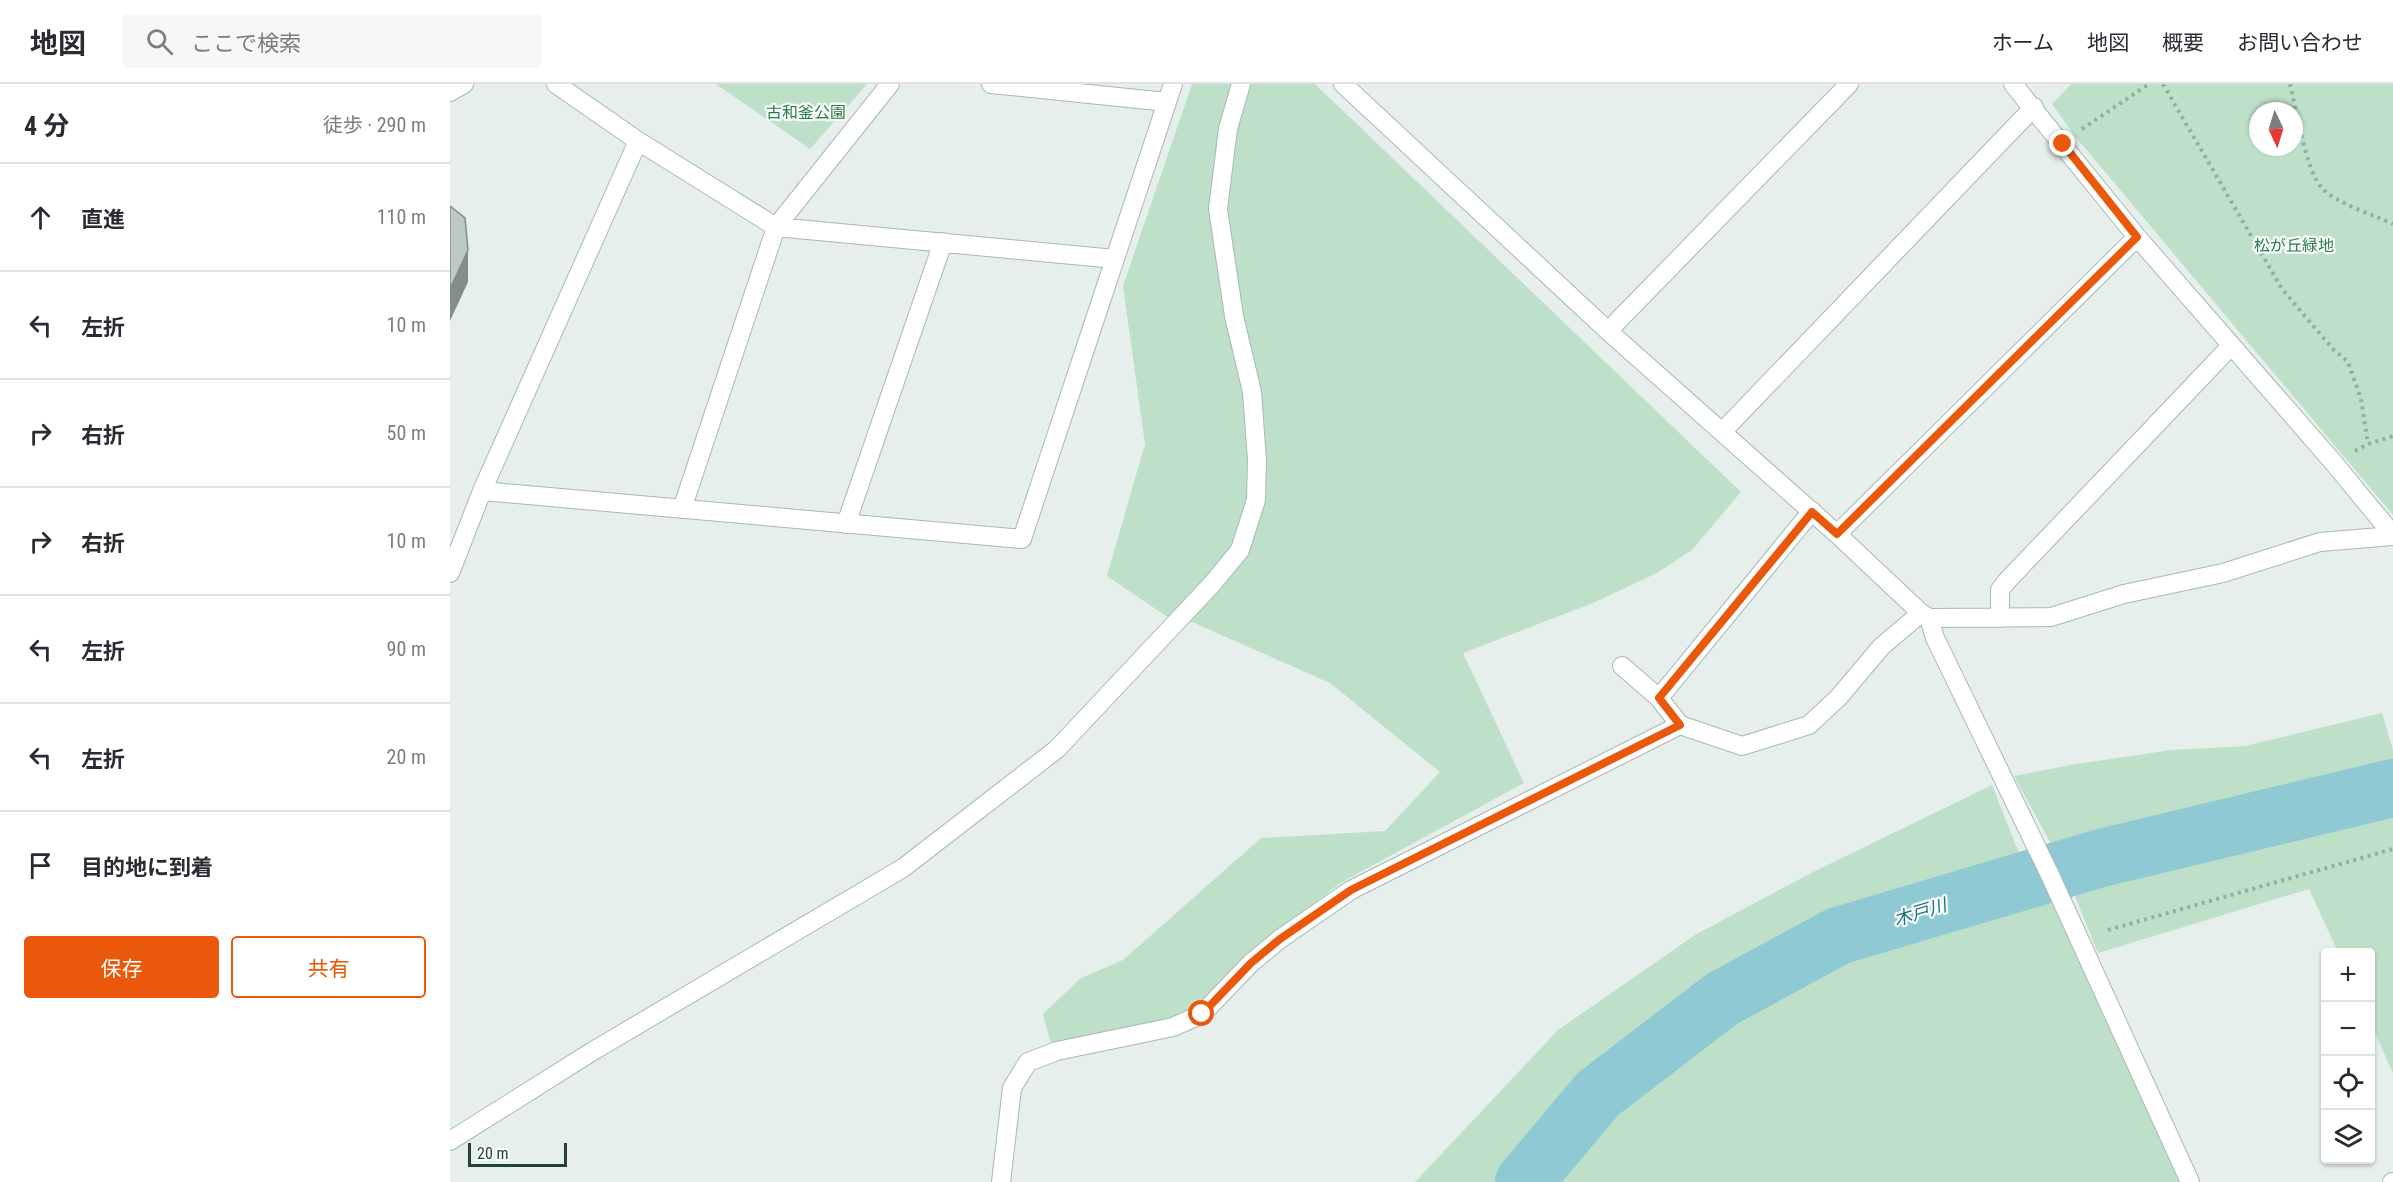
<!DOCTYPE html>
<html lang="ja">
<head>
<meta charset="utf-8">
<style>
  body { margin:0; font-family:"Roboto Condensed","Noto Sans JP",sans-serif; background:#f7f7f7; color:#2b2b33 }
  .controls { position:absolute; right:18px; bottom:18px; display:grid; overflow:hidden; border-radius:6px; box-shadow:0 2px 4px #0004 }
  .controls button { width:54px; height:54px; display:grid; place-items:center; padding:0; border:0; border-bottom:2px solid #e1e1e2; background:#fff; color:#2b2b33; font:30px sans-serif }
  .compass { position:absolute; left:1799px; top:18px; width:54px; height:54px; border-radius:50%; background:#fff; box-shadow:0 2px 4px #0004; rotate:176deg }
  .scale { position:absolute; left:18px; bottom:15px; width:99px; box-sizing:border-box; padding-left:6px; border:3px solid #24423a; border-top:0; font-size:16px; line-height:21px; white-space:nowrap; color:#24423a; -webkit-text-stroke:4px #f7fbf9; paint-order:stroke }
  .stop { position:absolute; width:18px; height:18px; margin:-14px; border:4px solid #ea580c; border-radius:50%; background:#fff }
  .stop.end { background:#ea580c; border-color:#fff; box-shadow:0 2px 6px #0008 }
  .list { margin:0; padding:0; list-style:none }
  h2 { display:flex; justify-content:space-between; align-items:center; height:78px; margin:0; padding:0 24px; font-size:26px }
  h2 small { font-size:20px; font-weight:400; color:#7c7c81 }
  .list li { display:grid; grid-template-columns:39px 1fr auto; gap:18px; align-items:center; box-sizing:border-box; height:108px; padding:0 24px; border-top:2px solid #e1e1e2 }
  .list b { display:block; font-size:22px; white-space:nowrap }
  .list em { font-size:20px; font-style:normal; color:#7c7c81 }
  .actions { display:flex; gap:12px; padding:18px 24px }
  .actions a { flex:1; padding:14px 0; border:2px solid #ea580c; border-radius:6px; text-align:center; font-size:21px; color:#ea580c }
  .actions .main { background:#ea580c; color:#fff }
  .icon { flex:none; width:33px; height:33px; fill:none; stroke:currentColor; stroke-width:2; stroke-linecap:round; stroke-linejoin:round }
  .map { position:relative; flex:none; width:1943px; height:1098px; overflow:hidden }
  header { display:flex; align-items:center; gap:36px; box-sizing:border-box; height:84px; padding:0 30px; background:#fff; border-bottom:2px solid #e1e1e2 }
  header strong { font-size:28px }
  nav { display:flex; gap:33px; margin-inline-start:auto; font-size:21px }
  .search { width:420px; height:54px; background:#f7f7f7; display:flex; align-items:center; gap:15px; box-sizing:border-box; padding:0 21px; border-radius:6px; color:#7c7c81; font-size:22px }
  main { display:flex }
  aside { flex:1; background:#fff }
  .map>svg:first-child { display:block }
  .green { fill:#bfe0c8; fill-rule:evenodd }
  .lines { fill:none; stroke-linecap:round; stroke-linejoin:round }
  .river { stroke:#8ec9d4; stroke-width:58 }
  .street-casing { stroke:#a8b8b2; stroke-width:20 }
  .secondary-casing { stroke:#a4bbb3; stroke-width:20 }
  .path { stroke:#86b3a5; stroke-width:4; stroke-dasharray:3 4.5; stroke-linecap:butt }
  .street { stroke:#fff; stroke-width:18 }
  .secondary { stroke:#fff; stroke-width:18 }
  .shaded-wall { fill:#838d89 }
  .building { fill:#bbcac4; stroke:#838d89; stroke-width:1.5 }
  .route { stroke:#ea580c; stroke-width:8 }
  .labels { text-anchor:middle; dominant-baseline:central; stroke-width:4.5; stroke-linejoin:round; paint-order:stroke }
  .park-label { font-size:16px; fill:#2d7a4b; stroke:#f7fbf9 }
  .water-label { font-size:18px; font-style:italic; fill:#1c6f80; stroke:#f7fbf9 }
</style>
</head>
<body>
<header>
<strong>地図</strong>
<div class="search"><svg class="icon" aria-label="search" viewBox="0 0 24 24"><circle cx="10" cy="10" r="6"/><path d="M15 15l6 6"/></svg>ここで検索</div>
<nav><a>ホーム</a><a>地図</a><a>概要</a><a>お問い合わせ</a></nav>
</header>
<main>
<aside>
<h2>4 分<small>徒歩 · 290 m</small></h2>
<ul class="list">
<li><svg class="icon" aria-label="ahead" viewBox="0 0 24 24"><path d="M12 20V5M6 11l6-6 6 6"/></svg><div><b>直進</b></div><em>110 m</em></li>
<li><svg class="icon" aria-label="left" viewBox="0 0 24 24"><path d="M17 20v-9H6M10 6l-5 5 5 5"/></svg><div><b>左折</b></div><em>10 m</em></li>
<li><svg class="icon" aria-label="right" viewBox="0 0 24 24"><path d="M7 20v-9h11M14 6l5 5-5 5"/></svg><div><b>右折</b></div><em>50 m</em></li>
<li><svg class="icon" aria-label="right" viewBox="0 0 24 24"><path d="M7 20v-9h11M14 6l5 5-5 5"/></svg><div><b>右折</b></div><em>10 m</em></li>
<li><svg class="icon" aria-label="left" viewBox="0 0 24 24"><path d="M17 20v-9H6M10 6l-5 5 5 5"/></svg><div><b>左折</b></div><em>90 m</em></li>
<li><svg class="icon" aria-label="left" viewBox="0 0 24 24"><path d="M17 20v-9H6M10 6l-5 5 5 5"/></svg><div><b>左折</b></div><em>20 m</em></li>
<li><svg class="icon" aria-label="arrive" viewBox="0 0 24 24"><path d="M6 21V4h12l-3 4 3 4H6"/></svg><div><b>目的地に到着</b></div></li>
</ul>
<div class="actions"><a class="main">保存</a><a>共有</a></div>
</aside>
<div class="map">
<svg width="1943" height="1098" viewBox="0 0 1943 1098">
  <rect width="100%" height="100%" fill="#e6efeb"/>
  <path class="green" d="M266,0H417L360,65Z
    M742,0H865L1291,408L1242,466L1207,489L1143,519L1013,569L1074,699L892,798L825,849L747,926L718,938L601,960L593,930L631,894L673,876L811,754L935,747L990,688L880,599L742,538L716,532L657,492L695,360L673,202Z
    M1621,0H1943V431L1624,51L1602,20ZM1808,27H1844V63H1808Z
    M1932,629L1943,666V687L1698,742L1606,769L1564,692L1626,680L1722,666L1795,662Z
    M1542,701L1571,774L1411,823L1278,887L1181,963L1091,1038L1050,1098H965L1108,946L1245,851L1361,789Z
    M1943,721V989L1921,940L1920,868H1888L1859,805L1648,869L1624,810Z
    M1593,803L1633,871L1732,1098H1090L1147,1033L1256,942L1380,873Z"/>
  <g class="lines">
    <path class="river" d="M1074,1098L1148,1010L1272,915L1388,852L1651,774L1943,704"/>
    <g class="street-casing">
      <path id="street" d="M106,0L188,57L326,143L665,175
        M541,0L717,18
        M1399,0L1158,247L1387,450L1471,529L1479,534L1601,533L1674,510L1773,489L1870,458L1943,452
        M1563,0L1687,153L1883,378L1943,451
        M0,8L14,0
        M1272,348L1584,23
        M32,407L572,455L723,0
        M232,425L326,143L440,0
        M396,440L493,158
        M1387,450L1687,153
        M0,489L32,407L188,57
        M1479,534L1485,554L1600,791L1740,1098
        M1550,534V506L1556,498L1781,262
        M1172,582L1209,614L1230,641
        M1209,614L1362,427
        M0,1057L143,967L453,784L607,665L763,499L790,466L806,416L807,376L802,308L784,232L768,125L778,45L791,0
        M551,1098L562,1004L578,978L607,967L723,943L752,930L801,879L830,855L901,806L1230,641L1292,662L1359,641L1389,613L1431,563L1471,529
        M1942,1098H1943"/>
    </g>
    <g class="secondary-casing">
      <path id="secondary" d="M893,0L1158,247"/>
    </g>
    <path class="path" d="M1713,0L1832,205L1883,265L1898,278L1911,315L1918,360
      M1840,0C1846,25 1856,88 1873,105C1884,118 1926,132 1943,140
      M1632,45L1699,0
      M1905,367L1918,360L1943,352
      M1658,846L1943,765"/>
    <use href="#street" class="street"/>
    <use href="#secondary" class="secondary"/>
  </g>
  <path class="shaded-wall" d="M18,166V198L0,237V205Z"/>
  <path class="building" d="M0,122L15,134L18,166L0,205Z"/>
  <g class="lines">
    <path class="route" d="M752,930L801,879L830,855L901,806L1230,641L1209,614L1362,428L1387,450L1687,153L1613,60"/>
  </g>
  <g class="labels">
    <g class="park-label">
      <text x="356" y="28">古和釜公園</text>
      <text x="1844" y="161">松が丘緑地</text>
    </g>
    <g class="water-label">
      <text transform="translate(1470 828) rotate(-17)">木戸川</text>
    </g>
  </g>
</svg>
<div class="controls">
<button>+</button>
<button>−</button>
<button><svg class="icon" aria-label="locate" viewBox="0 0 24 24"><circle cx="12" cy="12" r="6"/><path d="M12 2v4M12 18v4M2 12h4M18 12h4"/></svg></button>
<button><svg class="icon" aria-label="layers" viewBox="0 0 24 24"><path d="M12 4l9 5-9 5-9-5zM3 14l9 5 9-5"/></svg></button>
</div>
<svg class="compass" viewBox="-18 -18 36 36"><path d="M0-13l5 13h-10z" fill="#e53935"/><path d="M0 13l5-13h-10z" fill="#7c7c81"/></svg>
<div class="scale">20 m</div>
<div class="stop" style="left:752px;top:930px"></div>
<div class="stop end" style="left:1613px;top:60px"></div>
</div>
</main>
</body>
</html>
